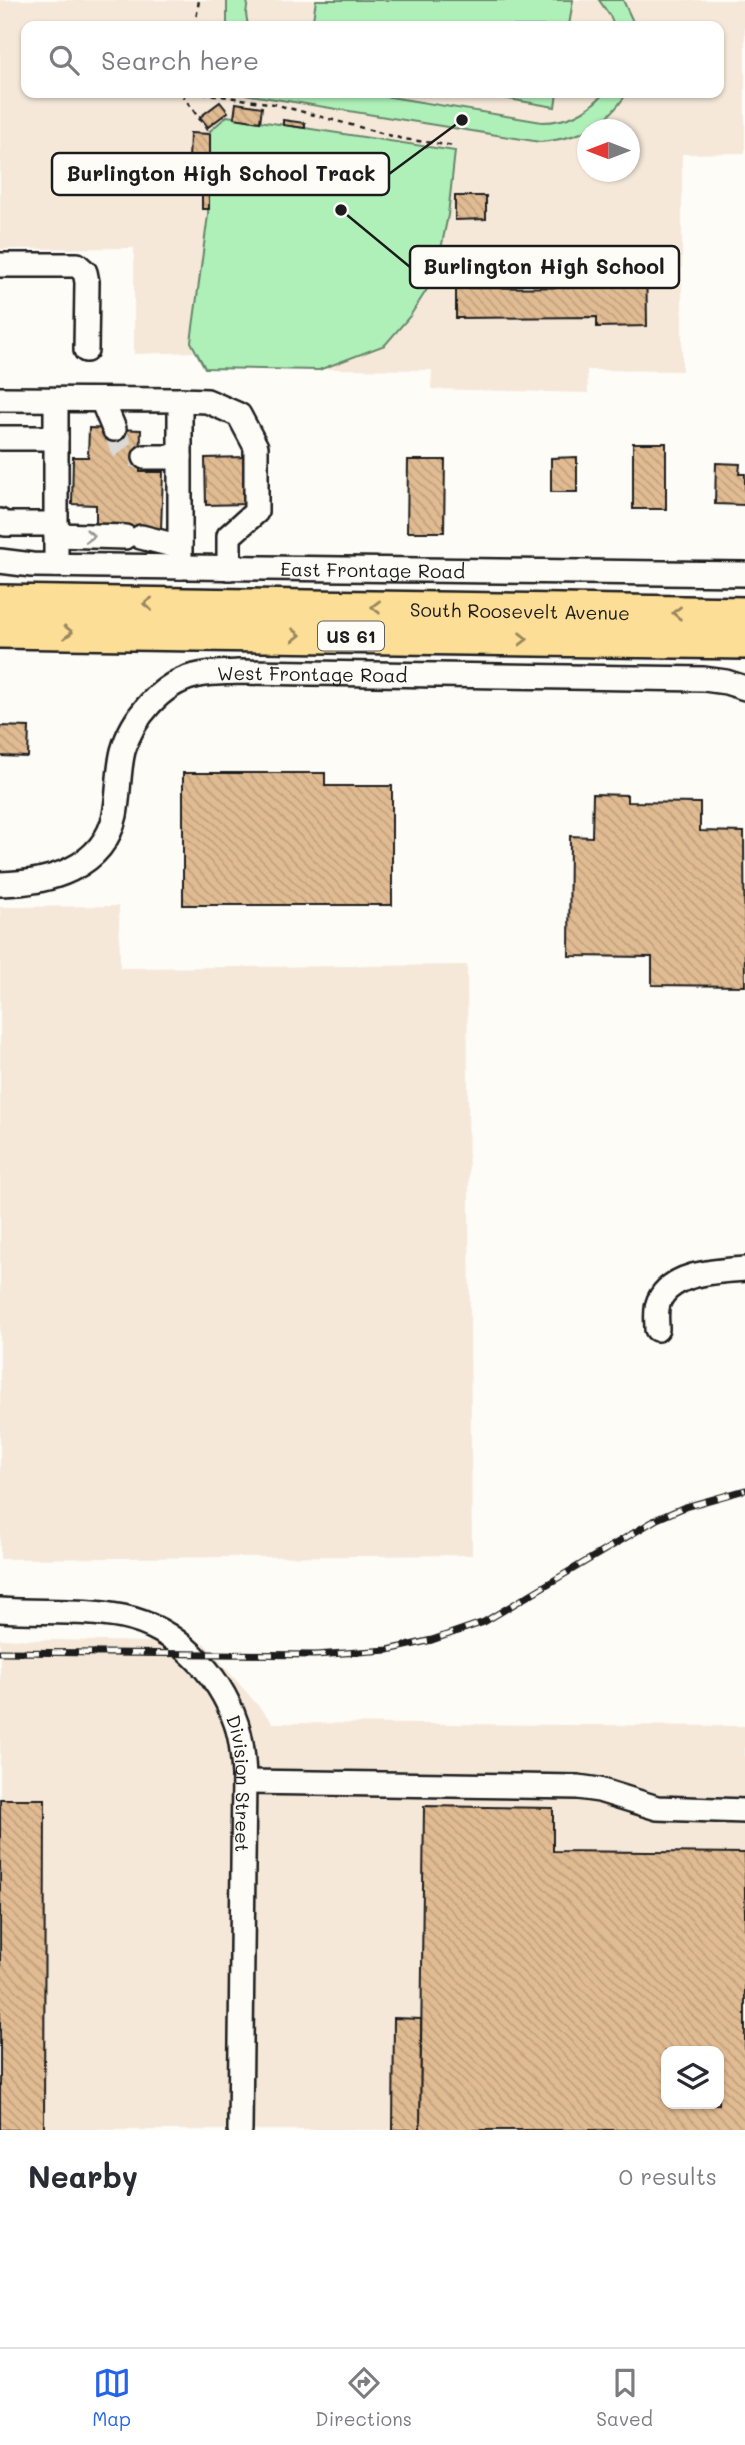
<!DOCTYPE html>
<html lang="en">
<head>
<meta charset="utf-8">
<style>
  body { margin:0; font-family:Mali,sans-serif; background:#f2f2f3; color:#2b2b33 }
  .controls { position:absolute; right:21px; bottom:21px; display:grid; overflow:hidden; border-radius:14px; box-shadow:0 2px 5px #0004 }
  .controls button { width:63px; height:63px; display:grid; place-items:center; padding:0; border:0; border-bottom:2px solid #e1e1e2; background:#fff; color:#2b2b33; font:35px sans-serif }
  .compass { position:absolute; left:577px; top:119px; width:63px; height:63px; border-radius:50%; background:#fff; box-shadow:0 2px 5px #0004; rotate:270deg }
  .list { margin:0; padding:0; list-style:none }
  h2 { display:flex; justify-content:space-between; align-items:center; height:91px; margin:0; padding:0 28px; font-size:30px }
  h2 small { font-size:23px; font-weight:400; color:#7c7c81 }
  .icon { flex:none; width:38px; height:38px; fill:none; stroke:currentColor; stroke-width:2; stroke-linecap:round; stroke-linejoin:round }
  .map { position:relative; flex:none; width:745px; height:2130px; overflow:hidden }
  .search { position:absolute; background:#fff; box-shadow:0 2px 5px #0004; left:21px; right:21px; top:21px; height:77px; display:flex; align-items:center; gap:18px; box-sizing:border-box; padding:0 24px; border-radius:14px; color:#7c7c81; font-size:26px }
  .sheet { height:217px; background:#fff }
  nav { display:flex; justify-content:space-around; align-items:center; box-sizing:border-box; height:98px; border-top:2px solid #e1e1e2; background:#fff; font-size:19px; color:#7c7c81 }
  nav a { display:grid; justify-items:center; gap:4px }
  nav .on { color:#2563eb }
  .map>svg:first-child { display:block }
  .built { fill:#f5e8d9; fill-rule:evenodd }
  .pitch { fill:#aff0b9; stroke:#66866a; stroke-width:2 }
  .building { fill:url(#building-back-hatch); stroke:#1c1c1c; stroke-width:2; fill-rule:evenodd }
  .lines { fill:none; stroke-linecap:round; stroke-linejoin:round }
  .minor-tunnel { stroke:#dbdad6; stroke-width:23; stroke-dasharray:23 11; stroke-linecap:butt }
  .minor-casing { stroke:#1c1c1c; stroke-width:28 }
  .highway-casing { stroke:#1c1c1c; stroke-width:38 }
  .path { stroke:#1c1c1c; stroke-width:2.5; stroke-dasharray:5 5; stroke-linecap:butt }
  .minor { stroke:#fdfcf7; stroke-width:23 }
  .highway { stroke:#fdde96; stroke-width:33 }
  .rail-casing { stroke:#1c1c1c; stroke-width:7 }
  .rail { stroke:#fdfcf7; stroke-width:4.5; stroke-dasharray:13; stroke-linecap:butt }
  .oneway { stroke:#989794 }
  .oneway2 { stroke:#98875f }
  .labels { text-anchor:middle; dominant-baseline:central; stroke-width:5; stroke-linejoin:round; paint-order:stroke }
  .shield { fill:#fdfcf7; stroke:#605f5e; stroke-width:2 }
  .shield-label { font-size:18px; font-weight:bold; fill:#1c1c1c }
  .street-label { font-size:19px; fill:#1c1c1c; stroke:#fdfcf7 }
  .leader { fill:none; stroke:#1c1c1c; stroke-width:2.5 }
  .callout-dot { fill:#1c1c1c; stroke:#fdfcf7; stroke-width:2.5 }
  .callout { fill:#fdfcf7; stroke:#1c1c1c; stroke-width:2.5 }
  .callout-label { font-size:21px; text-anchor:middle; font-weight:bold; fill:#1c1c1c }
</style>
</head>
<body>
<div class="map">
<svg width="745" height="2130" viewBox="0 0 745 2130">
  <defs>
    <pattern id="building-back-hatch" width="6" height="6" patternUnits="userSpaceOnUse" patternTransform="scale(1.75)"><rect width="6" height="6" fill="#e1bb92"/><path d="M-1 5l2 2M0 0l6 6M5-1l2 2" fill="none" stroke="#c0a07d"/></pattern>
  </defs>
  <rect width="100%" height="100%" fill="#fdfcf7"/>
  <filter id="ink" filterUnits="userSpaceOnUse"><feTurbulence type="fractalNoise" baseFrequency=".0143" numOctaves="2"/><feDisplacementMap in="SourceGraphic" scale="14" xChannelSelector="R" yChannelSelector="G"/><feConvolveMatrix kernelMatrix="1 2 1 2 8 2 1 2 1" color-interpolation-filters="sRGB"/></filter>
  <g filter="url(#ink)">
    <path class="built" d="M0,0H745V153L682,154V371L587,370L588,393L431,389L432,370L205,368L197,352L134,354V248L0,249ZM26,26H719V93H26ZM588,130H630V172H588Z
      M119,906L120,968L467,965L472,1555L0,1559V907Z
      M0,1639L204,1643L273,1723L745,1726V2130H0ZM666,2051H719V2104H666Z"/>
    <path class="pitch" d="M227,0H248L246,14L248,26H227Z
      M316,0H573L569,26H312Z
      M599,0H623L635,26H614L610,16Z
      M238,93H366L542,122C567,122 588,112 604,93H627C605,127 580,138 540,142Z
      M474,93H557L555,107Z
      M227,116L455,151L448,215L440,254L431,283L410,316L385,345L319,370L205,368L191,342L208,215L210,131Z"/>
    <path class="building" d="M220,102L228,112L208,127L200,117Z
      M236,103L262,107L260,122L234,118Z
      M283,120L305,123V128L283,125Z
      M190,133L210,134V163L189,162Z
      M202,186H209V209H202Z
      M455,196H486V219L455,220Z
      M646,250L647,326L597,327V317L456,318V288L598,287V251Z
      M89,428L141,430L140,472H163L161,530L96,529V505L72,504L73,457H88Z
      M633,443H666V509H633Z
      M245,457L246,504L206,505L205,458Z
      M577,457V492H551V458Z
      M408,460H445L444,532H407Z
      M716,463L740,464L739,474H745V505L715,504Z
      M0,726L29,727L28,757L0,756Z
      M183,773H325V786H392V905H183Z
      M593,794L627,795V802L700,803V831L744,832L745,986L652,985V957L569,956L570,836L592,837Z
      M0,1799H45L44,2130H0Z
      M424,1806L553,1808V1851L745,1853V2130H420ZM666,2051H719V2104H666Z
      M394,2018L421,2019L420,2130H393Z"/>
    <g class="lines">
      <path class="minor-tunnel" d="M114,429C122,450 121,456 145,457"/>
      <g class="minor-casing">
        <g id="minor">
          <path d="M0,265H77L85,272L87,282L86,350"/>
          <path d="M0,399L180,400V567"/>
          <path d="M56,400V565"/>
          <path d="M102,400L114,429"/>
          <path d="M180,400L207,401L239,415L256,447V512L229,536V568"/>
          <path d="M0,438H56"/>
          <path d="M145,457H180"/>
          <path d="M0,521L5,524H56"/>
          <path d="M56,535L125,537"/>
          <path d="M141,537L169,544H180"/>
          <path id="s1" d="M0,561L32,565L745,574"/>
          <path id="s2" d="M0,884C48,883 103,869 115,815C119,794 118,771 123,751C132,718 162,683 195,676C209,672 224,673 238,672L704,679L726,682L745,688"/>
          <path d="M657,1329C657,1320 655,1310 659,1301C672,1272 718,1271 745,1269"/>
          <path id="s3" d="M0,1610C41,1613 84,1609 123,1617C176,1628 219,1673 236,1723C242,1740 243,1758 244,1776L240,2130"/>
          <path d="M244,1782L578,1787L599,1790L657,1808L745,1811"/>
        </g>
      </g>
      <g class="highway-casing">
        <g id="highway">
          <path id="s4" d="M0,602L745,614"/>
          <path d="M0,631L745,642"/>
        </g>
      </g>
      <path class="path" d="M195,26L199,0
        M184,93V97L210,134
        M202,93L274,104L403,139L455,146"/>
      <use href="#minor" class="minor"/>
      <use href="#highway" class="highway"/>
      <g class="rail-casing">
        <path id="rail" d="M0,1652L315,1655L388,1650L432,1640L484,1622L657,1519L685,1507L745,1490"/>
      </g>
      <use href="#rail" class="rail"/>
    </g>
    <defs><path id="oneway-chevron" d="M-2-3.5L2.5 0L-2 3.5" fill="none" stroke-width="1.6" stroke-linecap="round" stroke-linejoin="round" transform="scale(1.75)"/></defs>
    <use class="oneway" href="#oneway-chevron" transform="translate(90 536) rotate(2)"/>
    <g class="oneway2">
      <use href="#oneway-chevron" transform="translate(148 604) rotate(-179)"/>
      <use href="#oneway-chevron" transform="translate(376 607) rotate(-179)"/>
      <use href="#oneway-chevron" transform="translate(677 613) rotate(-179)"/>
      <use href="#oneway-chevron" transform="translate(68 632) rotate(1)"/>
      <use href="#oneway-chevron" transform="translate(296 635) rotate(1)"/>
      <use href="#oneway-chevron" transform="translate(523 639) rotate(1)"/>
    </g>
  </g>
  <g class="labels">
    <rect class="shield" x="318" y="621.5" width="66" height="29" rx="5"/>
    <g class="shield-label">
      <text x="351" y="636">US 61</text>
    </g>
    <g class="street-label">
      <text stroke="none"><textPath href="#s1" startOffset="373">East Frontage Road</textPath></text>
      <text stroke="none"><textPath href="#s4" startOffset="520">South Roosevelt Avenue</textPath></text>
      <text stroke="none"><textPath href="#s2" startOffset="436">West Frontage Road</textPath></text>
      <text stroke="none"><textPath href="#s3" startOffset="346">Division Street</textPath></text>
    </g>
  </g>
  <path class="leader" d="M462 120L389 174M341 210L410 267"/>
  <g class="callout-dot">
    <circle cx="462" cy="120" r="7"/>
    <circle cx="341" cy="210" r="7"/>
  </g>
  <g class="callout">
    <rect x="52" y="153" width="337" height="42" rx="7"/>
    <rect x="410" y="246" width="269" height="42" rx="7"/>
  </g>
  <g class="callout-label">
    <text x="221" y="181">Burlington High School Track</text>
    <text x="544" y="274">Burlington High School</text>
  </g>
</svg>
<div class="controls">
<button><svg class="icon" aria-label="layers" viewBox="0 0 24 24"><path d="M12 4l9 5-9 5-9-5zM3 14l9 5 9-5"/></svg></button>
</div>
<svg class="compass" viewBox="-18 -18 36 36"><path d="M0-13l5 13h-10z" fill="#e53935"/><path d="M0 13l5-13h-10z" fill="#7c7c81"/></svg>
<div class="search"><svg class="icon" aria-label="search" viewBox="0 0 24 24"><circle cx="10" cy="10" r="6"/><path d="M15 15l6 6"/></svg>Search here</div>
</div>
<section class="sheet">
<h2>Nearby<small>0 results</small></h2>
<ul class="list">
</ul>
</section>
<nav>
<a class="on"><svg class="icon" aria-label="map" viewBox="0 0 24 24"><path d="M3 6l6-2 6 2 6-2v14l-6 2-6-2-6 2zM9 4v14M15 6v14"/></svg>Map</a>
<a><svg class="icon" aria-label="directions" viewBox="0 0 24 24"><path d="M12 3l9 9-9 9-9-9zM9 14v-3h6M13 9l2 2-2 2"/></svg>Directions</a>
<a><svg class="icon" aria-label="saved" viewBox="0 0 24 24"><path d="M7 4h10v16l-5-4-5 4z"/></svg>Saved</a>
</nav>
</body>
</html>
